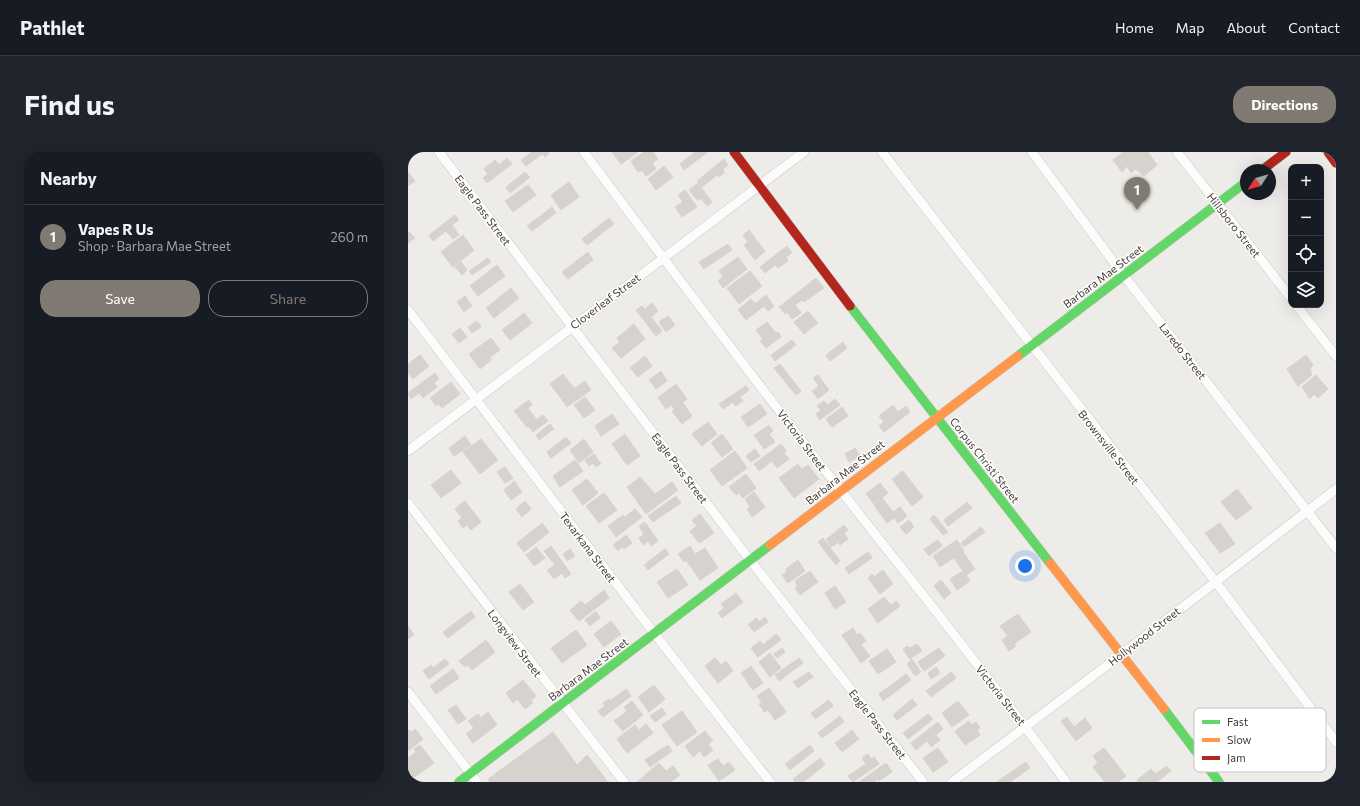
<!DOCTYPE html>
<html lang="en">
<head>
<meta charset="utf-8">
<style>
  body { margin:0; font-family:Commissioner,sans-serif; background:#20242c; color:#f1f3f6 }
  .controls { position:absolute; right:12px; top:12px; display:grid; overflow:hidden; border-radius:8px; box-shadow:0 4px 16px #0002 }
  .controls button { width:36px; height:36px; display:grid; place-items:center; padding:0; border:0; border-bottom:1px solid #363941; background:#171b24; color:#f1f3f6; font:20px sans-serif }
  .compass { position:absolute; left:832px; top:12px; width:36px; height:36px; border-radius:50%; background:#171b24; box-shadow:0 4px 16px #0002; rotate:234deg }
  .you { position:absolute; left:617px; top:414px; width:14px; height:14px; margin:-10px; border:3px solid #fff; border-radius:50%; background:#1a73e8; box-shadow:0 0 0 6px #1a73e833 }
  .badge { display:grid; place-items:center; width:26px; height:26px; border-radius:50%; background:#807a73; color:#fff; font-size:13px; font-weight:700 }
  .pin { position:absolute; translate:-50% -33px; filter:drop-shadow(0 1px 2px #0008) }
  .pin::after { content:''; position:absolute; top:21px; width:14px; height:12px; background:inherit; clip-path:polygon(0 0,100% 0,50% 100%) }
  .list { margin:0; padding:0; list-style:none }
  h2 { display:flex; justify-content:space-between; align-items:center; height:52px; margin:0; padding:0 16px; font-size:17px }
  h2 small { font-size:13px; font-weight:400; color:#9ea1a6 }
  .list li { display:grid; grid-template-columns:26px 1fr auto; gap:12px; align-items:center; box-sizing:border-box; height:64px; padding:0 16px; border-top:1px solid #363941 }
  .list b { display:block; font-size:15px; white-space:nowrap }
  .list p { margin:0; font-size:13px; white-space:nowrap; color:#9ea1a6 }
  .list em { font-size:13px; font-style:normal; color:#9ea1a6 }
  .actions { display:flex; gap:8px; padding:12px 16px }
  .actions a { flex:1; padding:9px 0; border:1px solid #807a73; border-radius:16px; text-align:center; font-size:14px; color:#807a73 }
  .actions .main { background:#807a73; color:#fff }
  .icon { flex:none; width:22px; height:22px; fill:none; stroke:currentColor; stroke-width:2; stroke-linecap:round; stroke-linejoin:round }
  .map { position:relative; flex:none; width:928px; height:630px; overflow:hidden; border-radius:16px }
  header { display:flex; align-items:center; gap:24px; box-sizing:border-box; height:56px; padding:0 20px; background:#171b24; border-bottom:1px solid #363941 }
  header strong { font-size:19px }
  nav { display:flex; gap:22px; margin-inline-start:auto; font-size:14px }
  .intro { display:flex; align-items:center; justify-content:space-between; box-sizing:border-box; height:96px; padding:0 24px }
  h1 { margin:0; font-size:28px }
  .button { padding:10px 18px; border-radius:16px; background:#807a73; color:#fff; font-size:14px; font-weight:700 }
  main { display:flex; gap:24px; padding:0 24px }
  aside { flex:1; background:#171b24; border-radius:16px; box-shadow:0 4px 16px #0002 }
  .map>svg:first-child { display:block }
  .building { fill:#d6d3cf; stroke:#d7d3cd }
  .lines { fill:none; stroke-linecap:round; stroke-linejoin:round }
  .street-casing { stroke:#cbc8c4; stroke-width:10 }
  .fast-casing { stroke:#cec9bf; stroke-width:10 }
  .slow-casing { stroke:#cec9bf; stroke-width:10 }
  .jam-casing { stroke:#cec9bf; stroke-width:10 }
  .street { stroke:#fcfcfc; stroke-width:9 }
  .fast { stroke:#63d668; stroke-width:9 }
  .slow { stroke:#ff974d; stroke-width:9 }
  .jam { stroke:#b3261e; stroke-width:9 }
  .labels { text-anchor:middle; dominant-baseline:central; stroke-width:3; stroke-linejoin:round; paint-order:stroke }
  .street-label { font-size:11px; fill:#443d34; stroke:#fff }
  .key { fill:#fff; stroke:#c7c5c2; stroke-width:1 }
  .key-label { font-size:11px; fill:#443d34 }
</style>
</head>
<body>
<header>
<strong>Pathlet</strong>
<nav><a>Home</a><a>Map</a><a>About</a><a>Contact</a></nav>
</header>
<div class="intro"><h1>Find us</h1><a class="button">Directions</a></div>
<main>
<aside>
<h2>Nearby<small></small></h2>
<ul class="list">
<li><span class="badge">1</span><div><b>Vapes R Us</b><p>Shop · Barbara Mae Street</p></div><em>260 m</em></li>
</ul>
<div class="actions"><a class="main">Save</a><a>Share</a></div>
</aside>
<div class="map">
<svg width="928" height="630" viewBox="0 0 928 630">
  <rect width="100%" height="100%" fill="#eeece8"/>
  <path class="building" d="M124,0H140L141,2L137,5L134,2L118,14L113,8Z
    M204,0H228L229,1L213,12Z
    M236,0H245L250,7L244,11L248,17L238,24L234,18L230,20L223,9Z
    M287,0H300L276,18L272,12Z
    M715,0H740L749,13L736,24L728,17L723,21L719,14L714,20L705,8Z
    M99,6L104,12L79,31L75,26L80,22L76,17L87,8L91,13Z
    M316,7L320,13L314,18L317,20L311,25L309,23L294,35L289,29Z
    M256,14L265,25L248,38L240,27Z
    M0,20L7,29L0,34Z
    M117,20L122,25L102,41L98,35Z
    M161,30L171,45L153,58L143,43Z
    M290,31L304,50L299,54L293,46L290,49L281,38Z
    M120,33L128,43L105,60L97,49Z
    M277,38L289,55L274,65L267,55L275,50L270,43Z
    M144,55L148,61L124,79L119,74Z
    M47,63L51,68L44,73L51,83L45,87L38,79L25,89L21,83Z
    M201,66L206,72L179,93L174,87Z
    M341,78L357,99L347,108L336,93L340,90L335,83Z
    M1,80L7,86L0,91V81Z
    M55,83L66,98L45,115L33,100Z
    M320,92L324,98L296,117L291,110Z
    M379,94L384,101L378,105L380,109L370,116L367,113L357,121L352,115Z
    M180,100L185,108L160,127L154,120Z
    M330,105L339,117L315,136L310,129L315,124L311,119Z
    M80,106L83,110L64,123L61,119Z
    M53,110L59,118L54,123L47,115Z
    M89,113L97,124L70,144L62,134Z
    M342,119L354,134L331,152L319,136Z
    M408,126L416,136L396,150L394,148L387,153L393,161L384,167L379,160L377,162L371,155Z
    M103,136L111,146L86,166L78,156Z
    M358,143L366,154L360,159L356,154L338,168L330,158L343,147L347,152Z
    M57,144L64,154L56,160L49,150Z
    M244,151L250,159L243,165L254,179L248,184L228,158L234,154L237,157Z
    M400,159L410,171L396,182L386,170Z
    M116,161L124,171L102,188L94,178Z
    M260,164L267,173L258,180L251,170Z
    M69,169L73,175L64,181L60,175Z
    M359,170L368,181L370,180L373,185L358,196L352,189L355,187L348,178Z
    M226,172L237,187L213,206L204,196L212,190L209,186Z
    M52,176L59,185L51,191L44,182Z
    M83,186L92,198L82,205L83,208L72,217L61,202Z
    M384,188L388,193L367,209L363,203Z
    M435,190L439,196L422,209L418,203Z
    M12,203L21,214L5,227L0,221V212Z
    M898,203L905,213L902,218L904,223L890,234L879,217Z
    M237,204L244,214L230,225L222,216Z
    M372,212L393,239L388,243L366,216Z
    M253,219L259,229L248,237L241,228Z
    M27,221L31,227L26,231L29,235L15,246L11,241L3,247L0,241Z
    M155,222L166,236L153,246L142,232Z
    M410,223L421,238L410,247L404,239L411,234L405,226Z
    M908,223L920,237L910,246L906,242L902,247L894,235Z
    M177,229L183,238L159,255L153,246Z
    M43,230L52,242L34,256L30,252L28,254L22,246Z
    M268,232L279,247L266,257L263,253L258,257L250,246Z
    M338,234L341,238L332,245L335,249L327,254L325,250L315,257L311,252Z
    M177,245L187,258L176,266L166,253Z
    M427,247L432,253L412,268L408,262L413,258L409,254L416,249L419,253Z
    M121,248L124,253L120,256L129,268L119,275L106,259Z
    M275,251L284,264L274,272L264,259Z
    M352,252L359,262L340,275L333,265Z
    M485,253L490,260L498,254L502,260L476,280L471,274L476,270L471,264Z
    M434,255L440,264L424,275L418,267Z
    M204,262L211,272L193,284L187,274Z
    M135,263L140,269L125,280L120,274Z
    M300,270L309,282L294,294L284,282Z
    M142,272L146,277L131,288L128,283Z
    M361,273L365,279L361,282L367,290L356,297L346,283Z
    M217,282L232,304L219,313L204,292Z
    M314,282L325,297L314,305L303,291Z
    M57,284L63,293L46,304L41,296Z
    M158,285L163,291L143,306L139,300Z
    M73,287L90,308L72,322L55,300Z
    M176,287L185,300L171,311L162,298Z
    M373,292L378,299L376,301L381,307L369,316L364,309L351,319L346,312Z
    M447,296L452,304L441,310L437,302Z
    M347,297L352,304L343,310L338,304Z
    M327,299L339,316L314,334L302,318Z
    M186,302L193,312L188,315L185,311L181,314L177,308Z
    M167,308L175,319L152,335L145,324Z
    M390,312L394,317L400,313L411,327L386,346L371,326Z
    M97,315L105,326L97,331L89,320Z
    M43,318L53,331L33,346L23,333Z
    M495,319L515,345L504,354L484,327Z
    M338,322L348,336L335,346L331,341L328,343L321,335Z
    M232,325L247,342L264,330L270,338L238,362L219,335Z
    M179,327L190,341L175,353L164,338Z
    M106,329L114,340L103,348L96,338Z
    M472,331L480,341L466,352L458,342Z
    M829,337L844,356L828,368L813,350Z
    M346,340L357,355L344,365L339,357L342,355L337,347Z
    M196,341L209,358L191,371L178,354Z
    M268,344L273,351L245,370L240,364Z
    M474,346L485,360L492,355L499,364L490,371L486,366L479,371L466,353Z
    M57,349L73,370L63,378L59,373L55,376L50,369L54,366L47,357Z
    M117,349L123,357L114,365L108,357Z
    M559,350L564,356L540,374L536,368Z
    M227,357L234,365L208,385L200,374L215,363L217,365Z
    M292,362L306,381L291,391L282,379L289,374L284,368Z
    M526,363L540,380L535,383L522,367Z
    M501,368L506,375L498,382L492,375Z
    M237,370L250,389L243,394L240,389L235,393L231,386L236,382L231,374Z
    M134,371L141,380L116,400L109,391Z
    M812,371L827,392L812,401L797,381Z
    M436,373L440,378L436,381L440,387L432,393L424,383Z
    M573,375L577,380L556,395L553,391Z
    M218,383L224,391L216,397L214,395L210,399L205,393Z
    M424,383L429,391L423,395L418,387Z
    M415,386L432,409L428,413L410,390Z
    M530,388L534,394L521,404L516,397Z
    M549,388L556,399L532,415L525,404Z
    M143,394L163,422L157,426L154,421L146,427L139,418L147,413L136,399Z
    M282,394L287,402L297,396L310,416L292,428L278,408L276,410L270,402Z
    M128,395L137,406L126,414L118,403Z
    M162,397L167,404L159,409L155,402Z
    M257,397L261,402L240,418L236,413Z
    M460,400L464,406L441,422L437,416Z
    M555,400L567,417L558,423L562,429L549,438L542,427L555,419L546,406Z
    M390,408L397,419L380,431L374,423L379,420L378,417Z
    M269,417L280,433L260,446L249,430Z
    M475,418L485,432L472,442L460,426L464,422L466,425Z
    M402,419L410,430L392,443L387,436L390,434L387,429Z
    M533,428L543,441L536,447L526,434Z
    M112,432L126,450L115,458L101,440Z
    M427,434L438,450L427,457L417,441Z
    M196,438L201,446L171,469L162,458L173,449L177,453Z
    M328,441L335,450L314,466L310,461L316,456L313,452Z
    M476,445L483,453L488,449L492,454L470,471L460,457Z
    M63,459L67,465L40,486L35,480Z
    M188,459L192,466L182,474L177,468Z
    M610,462L623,480L606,492L608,494L601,499L594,488L600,484L592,474Z
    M357,465L360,470L346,480L340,472L349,466L351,470Z
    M203,469L213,482L196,495L186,482Z
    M0,474L6,483L0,487Z
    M445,476L449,483L452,481L458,489L453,492L462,504L453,511L434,483Z
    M168,478L179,493L154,511L143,496Z
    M368,482L373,488L350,505L343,496L352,489L355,493Z
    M78,488L87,500L64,518L60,513L57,515L51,509Z
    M509,492L514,499L503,506L513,520L507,524L499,512L503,509L495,497L500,494L501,496Z
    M374,496L377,500L369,506L366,502Z
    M531,496L537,504L516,519L510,510Z
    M479,497L488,510L470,522L461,509Z
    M362,501L373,516L362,525L351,510Z
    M307,506L313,513L318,509L325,519L310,531L297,514Z
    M391,506L395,511L371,529L367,523Z
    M37,507L41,512L21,527L15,519L23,513L25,516Z
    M343,514L355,531L345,538L333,521Z
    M528,515L532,521L523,527L520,521Z
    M45,517L51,526L28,542L22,534Z
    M401,520L405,525L390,536L385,530Z
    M543,520L548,526L523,545L518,539Z
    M498,522L503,528L475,549L471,542Z
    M115,528L128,544L123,548L125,551L117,557L109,547L105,551L98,541Z
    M246,533L257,547L241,560L230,545Z
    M361,536L378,560L367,568L360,558L356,560L351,552L354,550L349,544Z
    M218,537L223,544L195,565L190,559L197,554L195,551L201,547L202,549Z
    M504,547L509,553L489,568L485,563Z
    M421,548L425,554L407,567L403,561Z
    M224,549L235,563L215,579L206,569L219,559L216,555Z
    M550,549L561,563L544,575L534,561Z
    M48,553L58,567L50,572L40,558Z
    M254,556L258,562L247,570L242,564Z
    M274,559L289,580L269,594L254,573Z
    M80,560L89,573L65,591L58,582L66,576L60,569L70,562L73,566Z
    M520,562L525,567L500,587L495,581Z
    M432,564L436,570L414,586L410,581Z
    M659,565L666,575L677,566L684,576L668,589L653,569Z
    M561,569L564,573L568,570L572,576L569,578L572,583L557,593L547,579Z
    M530,570L535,577L528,583L532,588L523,595L519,589L508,598L503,591Z
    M238,572L245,581L219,601L209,587L227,573L231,578Z
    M0,577L3,580L7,577L15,587L0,599Z
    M444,578L451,587L434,600L427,591Z
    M297,579L305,589L300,592L305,598L296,605L292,599L285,605L277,594Z
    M145,580L169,613L179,603L200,630H82L80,627Z
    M12,593L26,611L5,626L0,619V606L8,600L6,597Z
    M260,593L264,599L242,615L237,608Z
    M402,593L406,599L382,618L377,612Z
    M530,596L540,610L525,620L515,606Z
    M696,596L718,624L710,630H697L685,615L690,611L685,604Z
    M460,602L463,607L466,605L471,612L445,630L440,624L458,612L454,606Z
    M412,606L417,613L395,630H387L385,627Z
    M310,607L315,614L321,610L327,618L311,629L300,613Z
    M618,610L622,616L602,630H591L590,629Z
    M251,611L258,619L265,614L272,623L262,630H229Z
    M478,611L484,620L471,629L470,627L466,630H451Z
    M759,614L763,619L749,630H730L729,628L743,617L747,622Z"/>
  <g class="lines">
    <g class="street-casing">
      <path id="street" d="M31,0L342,408L515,630
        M176,0C261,114 346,228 434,340C509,436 586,531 658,630
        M474,0L807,429L928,590
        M624,0L716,124L928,396
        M769,0L883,146
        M888,153L928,204
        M0,158L246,481L362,630
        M0,299L396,0
        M0,351L216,630
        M0,540L69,630
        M544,630L714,502L928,337"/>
    </g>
    <g class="fast-casing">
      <path id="fast" d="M442,154L642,411
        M610,204L838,30
        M756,557L811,630
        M51,630L362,393"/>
    </g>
    <g class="slow-casing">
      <path id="slow" d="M362,393L610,204
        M642,411L756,557"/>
    </g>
    <g class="jam-casing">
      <path id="jam" d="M326,0L442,154
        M920,0L928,11
        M854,18L878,0"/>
    </g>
    <use href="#street" class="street"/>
    <use href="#fast" class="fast"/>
    <use href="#slow" class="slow"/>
    <use href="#jam" class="jam"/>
  </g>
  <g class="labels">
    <g class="street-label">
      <text transform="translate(75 58) rotate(53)">Eagle Pass Street</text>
      <text transform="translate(826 73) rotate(52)">Hillsboro Street</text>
      <text transform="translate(695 124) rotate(-37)">Barbara Mae Street</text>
      <text transform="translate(197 149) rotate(-37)">Cloverleaf Street</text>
      <text transform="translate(775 199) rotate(52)">Laredo Street</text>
      <text transform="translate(394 288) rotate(53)">Victoria Street</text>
      <text transform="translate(701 295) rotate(52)">Brownsville Street</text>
      <text transform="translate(577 308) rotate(52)">Corpus Christi Street</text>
      <text transform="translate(272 316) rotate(53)">Eagle Pass Street</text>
      <text transform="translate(437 320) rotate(-38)">Barbara Mae Street</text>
      <text transform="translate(180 395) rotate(53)">Texarkana Street</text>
      <text transform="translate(736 484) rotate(-38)">Hollywood Street</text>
      <text transform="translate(107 491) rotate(53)">Longview Street</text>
      <text transform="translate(180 517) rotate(-37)">Barbara Mae Street</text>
      <text transform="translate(593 543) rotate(52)">Victoria Street</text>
      <text transform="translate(470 572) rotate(52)">Eagle Pass Street</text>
    </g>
  </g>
  <rect x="786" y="556" width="132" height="64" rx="6" class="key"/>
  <rect x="794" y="568" width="18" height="4" fill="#63d668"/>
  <rect x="794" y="586" width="18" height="4" fill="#ff974d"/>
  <rect x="794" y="604" width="18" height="4" fill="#b3261e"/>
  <g class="key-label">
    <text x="819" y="574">Fast</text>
    <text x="819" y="592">Slow</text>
    <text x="819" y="610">Jam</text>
  </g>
</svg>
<div class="controls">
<button>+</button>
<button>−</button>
<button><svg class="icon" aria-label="locate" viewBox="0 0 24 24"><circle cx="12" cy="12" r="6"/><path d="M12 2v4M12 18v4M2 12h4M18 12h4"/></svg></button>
<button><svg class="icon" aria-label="layers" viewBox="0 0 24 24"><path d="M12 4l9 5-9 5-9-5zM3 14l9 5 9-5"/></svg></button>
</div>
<svg class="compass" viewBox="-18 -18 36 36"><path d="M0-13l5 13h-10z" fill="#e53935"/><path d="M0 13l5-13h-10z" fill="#9ea1a6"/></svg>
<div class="you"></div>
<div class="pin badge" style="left:729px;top:58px">1</div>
</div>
</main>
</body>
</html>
